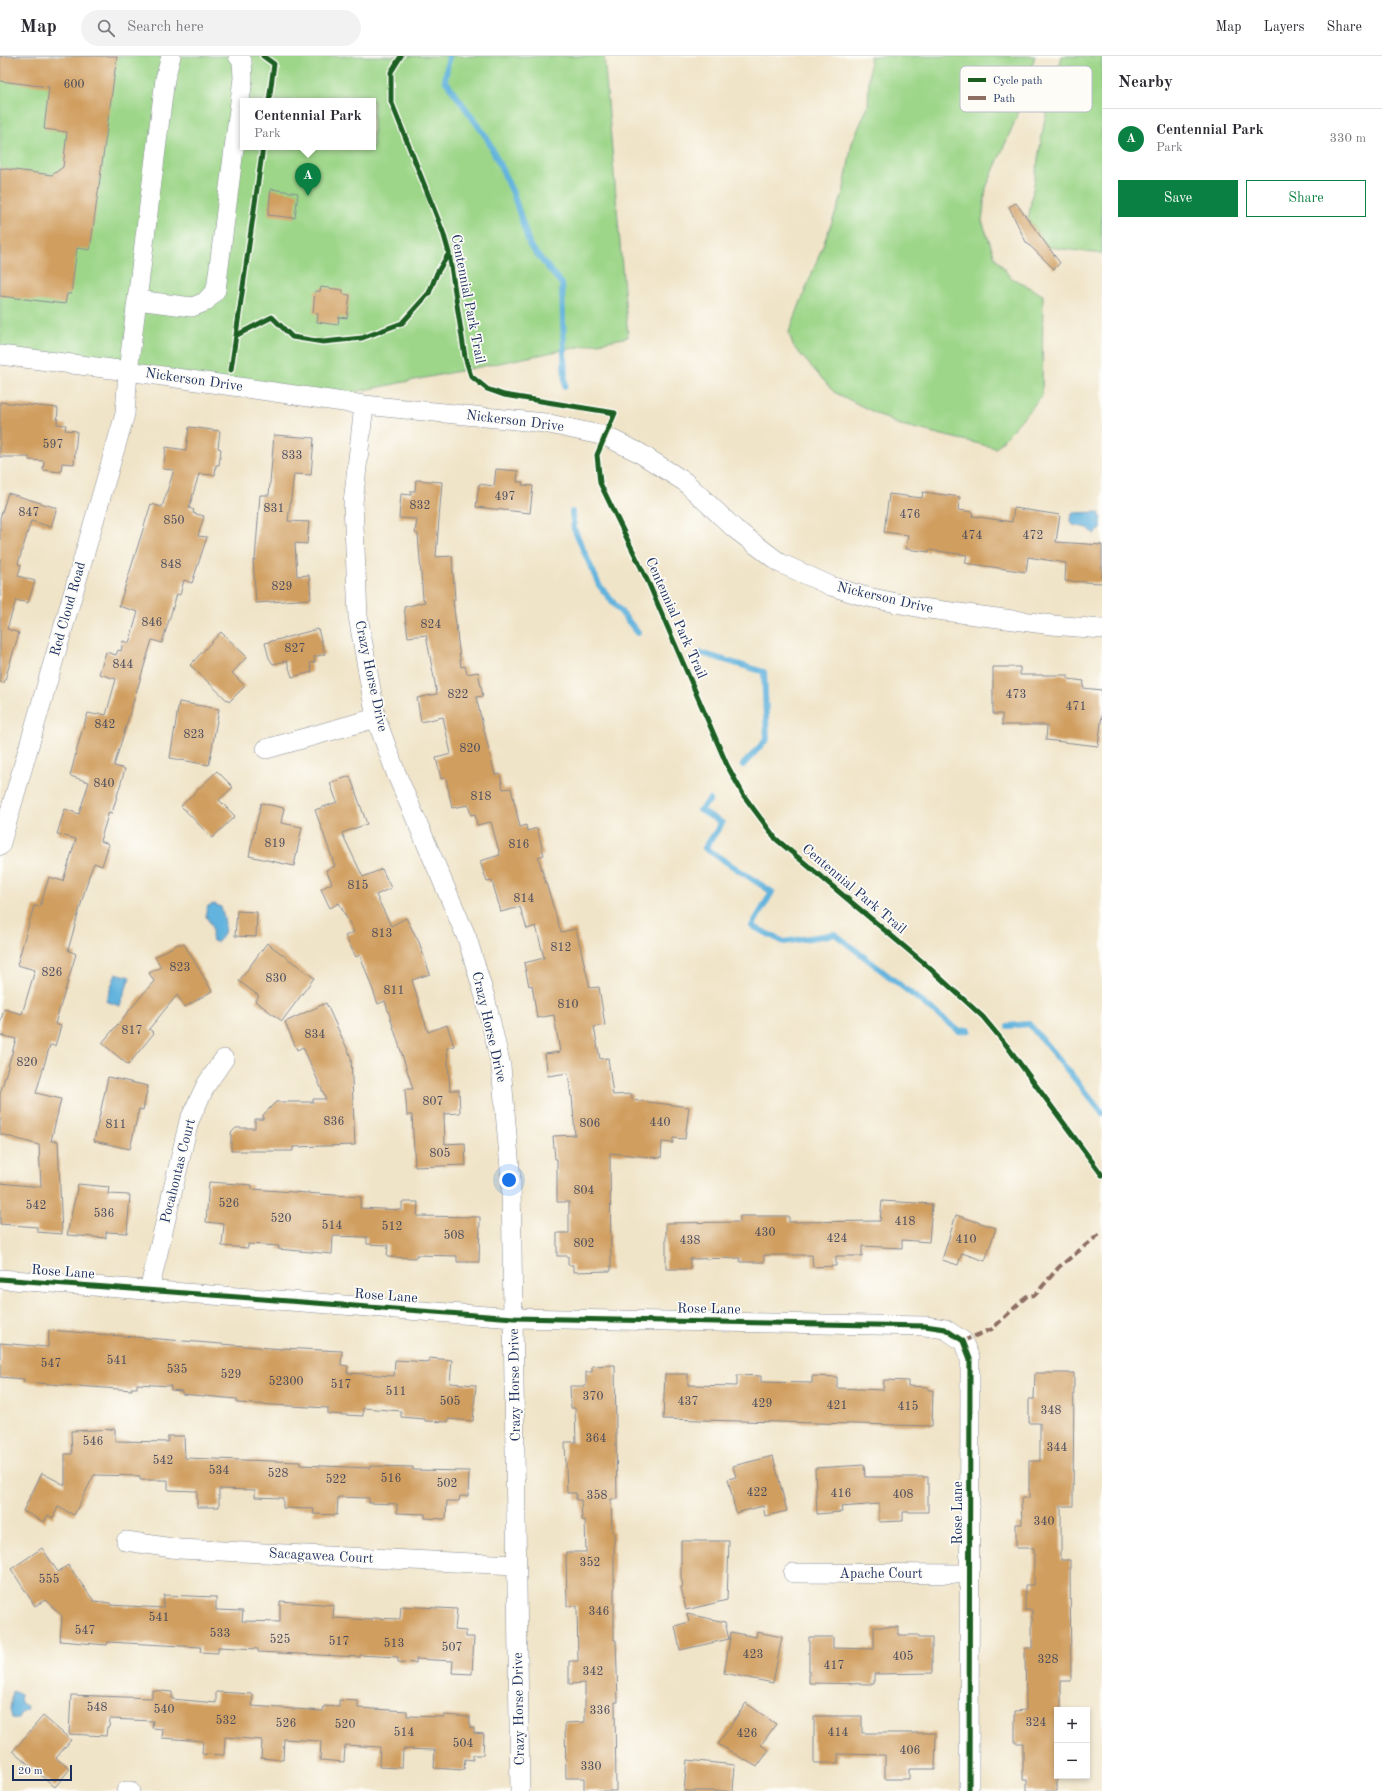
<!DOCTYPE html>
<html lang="en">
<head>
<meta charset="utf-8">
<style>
  body { margin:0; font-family:"Old Standard TT",serif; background:#f2f2f3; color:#2b2b33 }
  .controls { position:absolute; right:12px; bottom:12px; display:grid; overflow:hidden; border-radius:0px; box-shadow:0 2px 6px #0003 }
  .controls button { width:36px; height:36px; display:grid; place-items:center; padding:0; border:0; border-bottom:1px solid #e1e1e2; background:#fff; color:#2b2b33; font:20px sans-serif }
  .scale { position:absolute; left:12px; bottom:10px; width:60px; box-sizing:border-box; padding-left:4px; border:2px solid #1b2f5e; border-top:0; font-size:11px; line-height:14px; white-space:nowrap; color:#1b2f5e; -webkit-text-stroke:3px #fdfcf7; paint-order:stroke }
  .you { position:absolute; left:509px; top:1124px; width:14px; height:14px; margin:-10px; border:3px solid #fff; border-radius:50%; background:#1a73e8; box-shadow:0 0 0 6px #1a73e833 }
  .badge { display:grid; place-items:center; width:26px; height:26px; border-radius:50%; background:#0b8043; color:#fff; font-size:13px; font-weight:700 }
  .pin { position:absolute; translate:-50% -33px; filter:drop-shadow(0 1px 2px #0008) }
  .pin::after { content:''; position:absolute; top:21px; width:14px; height:12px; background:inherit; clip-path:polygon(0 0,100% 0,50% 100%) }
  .popup { position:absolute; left:240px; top:42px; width:136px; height:52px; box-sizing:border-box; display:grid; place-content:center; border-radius:0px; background:#fff; filter:drop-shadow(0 1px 3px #0005); font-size:13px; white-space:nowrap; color:#7c7c81 }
  .popup b { font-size:15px; color:#2b2b33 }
  .popup::after { content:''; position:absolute; left:50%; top:100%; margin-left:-8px; border:8px solid transparent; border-top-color:#fff }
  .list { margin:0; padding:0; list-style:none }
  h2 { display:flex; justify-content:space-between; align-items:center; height:52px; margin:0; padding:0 16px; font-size:17px }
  h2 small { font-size:13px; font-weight:400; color:#7c7c81 }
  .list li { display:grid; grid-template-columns:26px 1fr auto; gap:12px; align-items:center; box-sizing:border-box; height:60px; padding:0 16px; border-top:1px solid #e1e1e2 }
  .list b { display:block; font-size:15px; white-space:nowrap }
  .list p { margin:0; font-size:13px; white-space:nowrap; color:#7c7c81 }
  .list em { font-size:13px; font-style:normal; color:#7c7c81 }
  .actions { display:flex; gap:8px; padding:12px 16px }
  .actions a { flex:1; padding:9px 0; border:1px solid #0b8043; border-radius:0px; text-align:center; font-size:14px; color:#0b8043 }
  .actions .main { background:#0b8043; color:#fff }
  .icon { flex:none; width:22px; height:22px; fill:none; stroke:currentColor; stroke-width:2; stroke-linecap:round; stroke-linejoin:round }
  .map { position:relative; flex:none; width:1102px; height:1735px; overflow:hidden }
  header { display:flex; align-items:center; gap:24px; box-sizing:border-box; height:56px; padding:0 20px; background:#fff; border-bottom:1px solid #e1e1e2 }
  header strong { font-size:19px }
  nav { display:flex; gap:22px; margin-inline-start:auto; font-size:14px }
  .search { width:280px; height:36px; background:#f2f2f3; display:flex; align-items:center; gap:10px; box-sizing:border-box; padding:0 14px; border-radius:22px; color:#7c7c81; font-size:15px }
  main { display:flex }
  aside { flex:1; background:#fff }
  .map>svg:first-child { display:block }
  .green { fill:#9dd689; stroke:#5c8274; fill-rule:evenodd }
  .water { fill:#62b3dd; stroke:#3e719e }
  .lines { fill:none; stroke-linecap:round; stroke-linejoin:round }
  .stream { stroke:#62b3dd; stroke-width:6 }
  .building { fill:#d09e5f }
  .minor-casing { stroke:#868a93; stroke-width:20 }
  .minor { stroke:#fff; stroke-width:19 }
  .quiet { stroke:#8d6e63; stroke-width:4; stroke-dasharray:8 4; stroke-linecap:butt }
  .cycleway-casing { stroke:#fdfcf7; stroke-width:8 }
  .cycleway { stroke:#1b5e20; stroke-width:5 }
  .labels { text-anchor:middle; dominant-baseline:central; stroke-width:3.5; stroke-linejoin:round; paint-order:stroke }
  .number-label { font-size:12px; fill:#484b5e }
  .street-label { font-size:14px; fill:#1b2f5e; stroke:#fdfcf7 }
  .key { fill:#fdfcf7; stroke:#b9bec9; stroke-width:1 }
  .key-label { font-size:11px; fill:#1b2f5e }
</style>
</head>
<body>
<header>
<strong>Map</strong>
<div class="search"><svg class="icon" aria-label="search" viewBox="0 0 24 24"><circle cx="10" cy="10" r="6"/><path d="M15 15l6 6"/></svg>Search here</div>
<nav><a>Map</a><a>Layers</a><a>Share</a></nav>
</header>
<main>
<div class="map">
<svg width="1102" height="1735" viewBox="0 0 1102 1735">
  <rect width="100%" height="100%" fill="#fdfcf7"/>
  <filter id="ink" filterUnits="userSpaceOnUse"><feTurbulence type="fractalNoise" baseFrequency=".025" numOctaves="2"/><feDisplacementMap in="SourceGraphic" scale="8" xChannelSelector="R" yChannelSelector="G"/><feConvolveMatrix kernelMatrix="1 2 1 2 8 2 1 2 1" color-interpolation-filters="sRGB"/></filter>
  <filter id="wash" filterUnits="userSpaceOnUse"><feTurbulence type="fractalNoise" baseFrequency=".012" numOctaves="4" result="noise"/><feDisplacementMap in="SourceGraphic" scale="16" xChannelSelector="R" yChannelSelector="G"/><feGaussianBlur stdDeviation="0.9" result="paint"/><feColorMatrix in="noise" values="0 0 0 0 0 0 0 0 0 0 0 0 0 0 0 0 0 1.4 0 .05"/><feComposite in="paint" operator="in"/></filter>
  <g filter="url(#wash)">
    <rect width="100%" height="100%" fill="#f0e4c8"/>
    <path class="green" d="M0,0H604L628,281L320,343L0,299ZM243,45H373V91H243Z
      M870,0H1035L1018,58L986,132L982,165L995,201L1010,221L1043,239L1042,340L996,392L897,368L834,336L793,290L789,276L843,138L852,87L868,50Z
      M1062,0H1102V198L1048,191L1028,164L1044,67Z"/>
    <path class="water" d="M1099,456L1101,462V473L1094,478L1088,472L1073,469L1071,465L1072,457Z
      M214,848L221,851C225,864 229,878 217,886L213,885C211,880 213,877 212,872C210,862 202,863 208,850Z
      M116,917L130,921L120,950L106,945Z
      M13,1635L21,1639L20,1643L22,1648L27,1650L26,1655L21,1657L18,1663L12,1662L10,1653Z"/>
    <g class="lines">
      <path class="stream" d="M449,0L445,24L487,82L513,137L530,190L562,228L565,330
        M572,456L574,473L599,529L638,577
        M701,597L764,616L767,683L743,709
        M710,744L700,754L722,767L705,792L772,836L752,870L784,886L835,878L959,975L969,974
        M1008,970L1029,968L1070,1017L1102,1057"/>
    </g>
    <g id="blocks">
      <path class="building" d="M0,0H117L90,194L77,192L71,238H67L65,248L0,240V112L52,119L63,111L67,76L44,73L49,31L0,25Z
        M271,133L298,137L295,162L268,159Z
        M1016,147L1060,207L1054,213L1026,186L1009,151Z
        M321,231L343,234V238L350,239L347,262L339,261L338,269L317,266L318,258L313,257L315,235H320Z
        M0,346L58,352L57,368L66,369L65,374L77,375L74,408L62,407L61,416L43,414L44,405L29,404V401H0Z
        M189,371L220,375L218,392L221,393L219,409H216L215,419L199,418L189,452L194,454L193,457L204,460L198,480L207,481L192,527L184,524L180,539L177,538L162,587L152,584L114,710L125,713L112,757L109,756L100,785L109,788L102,810L94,807L89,820L68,894L76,898L55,968L61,970L55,990L50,989L36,1037L61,1043L51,1085H58L62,1178L37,1176V1171L0,1168V1127L41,1131L39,1089L0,1078V1038L16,983L0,979V967L4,953L22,958L35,914L17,909L27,874L34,850L40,851L49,821L63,825L76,783L57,778L65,753L79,758L89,726L70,720L81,678L88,657L97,659L98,657L106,659L116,623L99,618L106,596L116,599L118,594L121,595L123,585L129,587L138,556L119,550L151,448L162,451L174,414L163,413L166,391L186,394Z
        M274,379L314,382L311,419L294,418L288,465L309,466L307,488L295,487L297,520L309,519L311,543L256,547L253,504H255L260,439H269Z
        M496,413L518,415L517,426H523L522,429L533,430L530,457L476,451L479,428L494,430Z
        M416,424L442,426L436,501L452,500L455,544H453L461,611L465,610L467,618L478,616L483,640L476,641L495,719L500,718L503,733L511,732L520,771L526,769L527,775L537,772L544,799L538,801L561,876L576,873L590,932L599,931L605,969L594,971L600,1003L608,1002L613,1039L632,1038V1044L689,1051L685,1083L673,1082V1087L662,1086L661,1102L610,1097L611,1215L573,1216V1209H568V1200H557V1177H569V1146H557V1103H555L553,1080L575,1079L572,1040H571L568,1017L548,1020L545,998L560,996L554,959L537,962L532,929L529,930L524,907L544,902L536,870L527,873L520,851L501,856L492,825L487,826L480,805L500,799L491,766L477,769L475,758L471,759L468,749L452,752L446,722L441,723L436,702L451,698L443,661L421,666L417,642L437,638L426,579L408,581L404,551L425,546L424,543H423L418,478L415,477L417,463L399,462L401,438L411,439V435H415Z
        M923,436L960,441L958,454L973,456L972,460L1012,466L1014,452L1060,459L1056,486L1102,489V527L1065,525L1066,507L1028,501L1026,516L965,507L967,499L929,494V496L906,493L908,479L884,476L889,438L922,442Z
        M8,437L57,452L51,471L31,465L18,508L21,509L18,520L35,525L28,547L16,544L7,573L19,577L4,627L0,626V462Z
        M318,573L325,598L314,601L315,606L310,607L312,616L292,621L287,605L273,608L269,602L265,587Z
        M221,576L247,601L232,617L245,630L229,646L190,609Z
        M993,611H1020V619H1068V623L1084,625L1083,632L1102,634V659L1098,690L1046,684L1047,669H1002V658H993Z
        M179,646L219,653L209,709L170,702Z
        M217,715L233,731L219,744L235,760L212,782L181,750Z
        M350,720L367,768L342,777L363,821L382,813L391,832L376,839L391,870L406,862L419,886L430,918L412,924L428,976L447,969L454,990L447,992L450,1034H459L460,1057L444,1058L445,1088L465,1087L466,1109L415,1111L412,1059H407L405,1033H413L385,945L378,948L360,899L356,901L345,880L354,876L339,847L330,852L321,833L332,827L326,814L335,810L315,754L337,746L330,727Z
        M261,747L284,752L281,767L302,771L294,810L249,800Z
        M237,855L257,856L256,881L235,880Z
        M267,887L314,922L282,965L255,945L259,940L239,925Z
        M178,888H184L212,935L185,951L177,939L149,973L154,977L128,1009L102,987L154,925L149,917L161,911L155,901Z
        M326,947L351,1001L355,1089L293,1091V1095H231V1077L236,1072H255V1063H263V1059L276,1046H313V1043H326L303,991L297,994L285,966Z
        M108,1021L148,1030L143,1054L139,1053L130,1093L94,1085Z
        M209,1126L252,1129V1133L361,1141L360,1152L402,1154V1146H418L417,1160L480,1161L479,1206H457V1200L416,1199V1202L387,1201L388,1189L367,1188V1181L333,1180L332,1198L278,1193L279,1190L248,1188V1192L222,1190L224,1168L206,1166Z
        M78,1128L109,1131L108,1138L130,1139L127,1177L106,1176V1182L67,1179Z
        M882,1145L932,1148L929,1186L902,1184V1192L862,1190V1200H836V1210L813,1211L812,1199H764V1206H740V1202L690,1203V1213H666V1167L740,1166V1160H789V1166L880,1165Z
        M956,1159L996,1172L985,1205L962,1197L958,1209L942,1204Z
        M49,1274L282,1293V1292L342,1295L341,1309L348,1310L347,1317L394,1320L395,1304L429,1306V1302L452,1304L450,1327L476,1329L473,1365L448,1363V1366L425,1365V1363L401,1361V1355L363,1352V1360L328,1358V1352L237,1347V1343L182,1338V1335L171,1334V1330L137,1328V1332H131L132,1334L23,1326L24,1323L0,1321V1287L48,1291Z
        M615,1309L617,1443H611L612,1476H614V1584H616L618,1646H615L616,1735H584V1722H566L565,1667L585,1666V1627L569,1628V1605H578L577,1550H567L566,1496H586L585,1464H582L581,1444H576V1437H567L565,1386H576L575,1352H571L570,1330H586V1316H592V1310Z
        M1035,1317H1074L1073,1450H1061V1504H1070L1071,1625H1061V1654H1057V1735H1027V1724H1023V1687H1015V1655L1026,1654L1025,1592H1032V1554H1025V1529H1034V1492H1016V1468H1022L1021,1442H1029V1405H1040V1367H1029V1343H1034Z
        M665,1318H688V1329L737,1330V1319L761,1320V1326L812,1327V1320L837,1321V1332L883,1334L884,1324L908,1325V1330L928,1331V1334H933L932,1370L663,1363Z
        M115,1373V1385L168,1386V1380H184L185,1402L300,1406V1409L370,1412V1410L413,1411V1414L469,1415L468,1440H460L459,1445H447L446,1463L425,1462V1458L397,1457V1448L369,1447V1442L338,1441L337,1459L313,1458L314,1453L283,1452V1442L255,1441V1434L219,1433V1451H197V1435L168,1434V1424H140V1420L94,1419L74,1459L58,1451L53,1462L48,1459L44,1466L23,1455L42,1417L65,1429V1398H72L71,1375Z
        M773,1400L787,1455L765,1460L763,1450L736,1457L728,1423L736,1421L733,1410Z
        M864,1409L865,1421H928V1456H903V1465L879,1466V1448L841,1451L842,1456L817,1458L815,1412Z
        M681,1485H729L727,1544L686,1554L681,1531L683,1530L681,1521Z
        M42,1492L58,1516L68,1509L94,1545L111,1547V1549L163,1552L164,1539L216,1541V1554L243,1555L242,1565L280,1566V1545L334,1549L333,1562L372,1564V1562L400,1563L401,1550L457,1553L455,1574L466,1575V1581H474L472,1618L452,1617L453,1605L416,1603V1607L398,1606V1601L360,1599V1601L258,1596V1593L218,1591V1597L200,1596L201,1591L108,1586L107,1589L60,1585L62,1560L45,1544L35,1550L11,1513Z
        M687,1558L725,1566L729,1583L680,1594L675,1570L689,1566Z
        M874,1571H898V1579H918V1582H932V1617L874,1618V1628L809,1627V1581H833V1592L874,1593Z
        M731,1576L756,1581L757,1576L782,1581L773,1627L724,1617Z
        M152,1634L172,1636V1643L216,1647V1636L253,1638L252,1650L323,1655L324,1650L339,1651V1644L358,1645V1652L407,1655V1660L444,1661V1659L470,1661V1672H474V1677L484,1678L483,1699H473V1704L465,1703L464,1714L434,1712L435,1694L403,1693L402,1712L379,1711L380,1691L345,1689L344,1706L320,1704L321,1685L284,1683L283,1704L261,1702L262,1684L225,1681L224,1699L202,1698L203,1685L162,1682L163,1673L152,1672L153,1665L110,1663L109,1671H107L106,1680L69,1678L71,1639L152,1642Z
        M746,1647L776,1668L761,1689L769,1694L757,1711L718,1688Z
        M43,1660L71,1684L56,1702L70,1713L55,1731L13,1695Z
        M814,1660H862V1677H936L935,1713H909V1723H885V1699L838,1698V1707H814Z
        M687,1704L735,1709L733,1735H684Z"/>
    </g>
  </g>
  <g filter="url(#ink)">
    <use href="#blocks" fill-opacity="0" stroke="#868a93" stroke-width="1"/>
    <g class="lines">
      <g class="minor-casing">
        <path id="minor" d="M137,244L192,251L205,246L216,234L243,22L242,5L238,0
          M0,299L128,315L364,349L545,367L605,380L638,396L685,426L735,473L780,507L831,530L863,540L921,552L1052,569L1102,573
          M364,349L353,447L358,560L376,662L396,717L467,882L485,941L501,1010L511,1124L520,1735
          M266,693L376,662
          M0,790L125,358L128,315L165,23L171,0
          M0,1223L514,1262L925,1270L945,1273L963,1285L970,1303L969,1735
          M149,1235L189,1065L206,1029L224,1003
          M126,1485L179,1493L517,1509
          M793,1517L969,1518
          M126,1735H130"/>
      </g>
      <use href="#minor" class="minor"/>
      <path class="quiet" d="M963,1285L992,1273L1027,1240L1035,1239L1059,1211L1102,1176"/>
      <g class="cycleway-casing">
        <path id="cycleway" d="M263,0L274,8L269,45
          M401,0L391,16V45L443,176L449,197L465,301L471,320L487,333L504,339L615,357L597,399L600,427L649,528L727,709L744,740L776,783L925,908L983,961L1007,990L1102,1119
          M237,279L272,261L292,281L323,286L362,282L402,267L429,237L437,217L449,197
          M231,314L263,91
          M0,1223L514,1262L925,1270L945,1273L963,1285L970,1303L969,1735"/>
      </g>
      <use href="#cycleway" class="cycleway"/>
    </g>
  </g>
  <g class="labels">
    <g class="number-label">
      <text x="74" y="29">600</text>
      <text x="53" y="389">597</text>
      <text x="292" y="400">833</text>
      <text x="505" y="441">497</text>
      <text x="420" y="450">832</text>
      <text x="274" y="453">831</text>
      <text x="29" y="457">847</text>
      <text x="910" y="459">476</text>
      <text x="174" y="465">850</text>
      <text x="972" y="480">474</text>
      <text x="1033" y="480">472</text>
      <text x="171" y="509">848</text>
      <text x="282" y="531">829</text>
      <text x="152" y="567">846</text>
      <text x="431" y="569">824</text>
      <text x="295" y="593">827</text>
      <text x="123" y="609">844</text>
      <text x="458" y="639">822</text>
      <text x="1016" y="639">473</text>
      <text x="1076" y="651">471</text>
      <text x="105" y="669">842</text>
      <text x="194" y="679">823</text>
      <text x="470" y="693">820</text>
      <text x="104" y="728">840</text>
      <text x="481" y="741">818</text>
      <text x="275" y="788">819</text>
      <text x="519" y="789">816</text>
      <text x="358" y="830">815</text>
      <text x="524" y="843">814</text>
      <text x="382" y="878">813</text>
      <text x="561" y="892">812</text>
      <text x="180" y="912">823</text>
      <text x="52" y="917">826</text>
      <text x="276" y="923">830</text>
      <text x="394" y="935">811</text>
      <text x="568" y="949">810</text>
      <text x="132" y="975">817</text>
      <text x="315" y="979">834</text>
      <text x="27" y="1007">820</text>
      <text x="433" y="1046">807</text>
      <text x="334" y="1066">836</text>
      <text x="660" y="1067">440</text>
      <text x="590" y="1068">806</text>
      <text x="116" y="1069">811</text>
      <text x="440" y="1098">805</text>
      <text x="584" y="1135">804</text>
      <text x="229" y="1148">526</text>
      <text x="36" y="1150">542</text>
      <text x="104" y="1158">536</text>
      <text x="281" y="1163">520</text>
      <text x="905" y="1166">418</text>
      <text x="332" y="1170">514</text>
      <text x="392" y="1171">512</text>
      <text x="765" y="1177">430</text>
      <text x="454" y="1180">508</text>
      <text x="837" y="1183">424</text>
      <text x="966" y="1184">410</text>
      <text x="690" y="1185">438</text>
      <text x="584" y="1188">802</text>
      <text x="117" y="1305">541</text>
      <text x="51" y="1308">547</text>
      <text x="177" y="1314">535</text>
      <text x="231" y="1319">529</text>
      <text x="286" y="1326">52300</text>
      <text x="341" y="1329">517</text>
      <text x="396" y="1336">511</text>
      <text x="593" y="1341">370</text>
      <text x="450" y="1346">505</text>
      <text x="688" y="1346">437</text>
      <text x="762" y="1348">429</text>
      <text x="837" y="1350">421</text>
      <text x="908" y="1351">415</text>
      <text x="1051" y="1355">348</text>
      <text x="596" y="1383">364</text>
      <text x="93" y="1386">546</text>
      <text x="1057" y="1392">344</text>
      <text x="163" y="1405">542</text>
      <text x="219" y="1415">534</text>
      <text x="278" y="1418">528</text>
      <text x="391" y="1423">516</text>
      <text x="336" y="1424">522</text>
      <text x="447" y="1428">502</text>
      <text x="757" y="1437">422</text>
      <text x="841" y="1438">416</text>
      <text x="903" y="1439">408</text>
      <text x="597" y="1440">358</text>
      <text x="1044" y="1466">340</text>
      <text x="590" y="1507">352</text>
      <text x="49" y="1524">555</text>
      <text x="599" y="1556">346</text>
      <text x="159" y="1562">541</text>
      <text x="85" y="1575">547</text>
      <text x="220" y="1578">533</text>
      <text x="280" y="1584">525</text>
      <text x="339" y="1586">517</text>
      <text x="394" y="1588">513</text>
      <text x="452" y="1592">507</text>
      <text x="753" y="1599">423</text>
      <text x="903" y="1601">405</text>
      <text x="1048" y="1604">328</text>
      <text x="834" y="1610">417</text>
      <text x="593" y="1616">342</text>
      <text x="97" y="1652">548</text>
      <text x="164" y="1654">540</text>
      <text x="600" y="1655">336</text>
      <text x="226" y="1665">532</text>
      <text x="1036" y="1667">324</text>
      <text x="286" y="1668">526</text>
      <text x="345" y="1669">520</text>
      <text x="404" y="1677">514</text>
      <text x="838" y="1677">414</text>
      <text x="747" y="1678">426</text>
      <text x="463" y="1688">504</text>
      <text x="910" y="1695">406</text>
      <text x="591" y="1711">330</text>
    </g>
    <g class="street-label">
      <text transform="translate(468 243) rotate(79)">Centennial Park Trail</text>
      <text transform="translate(194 324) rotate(8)">Nickerson Drive</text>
      <text transform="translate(515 365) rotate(7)">Nickerson Drive</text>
      <text transform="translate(885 542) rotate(13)">Nickerson Drive</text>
      <text transform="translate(68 553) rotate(-74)">Red Cloud Road</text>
      <text transform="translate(676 562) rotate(66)">Centennial Park Trail</text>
      <text transform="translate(371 620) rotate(78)">Crazy Horse Drive</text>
      <text transform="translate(854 833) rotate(40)">Centennial Park Trail</text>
      <text transform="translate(489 971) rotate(77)">Crazy Horse Drive</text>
      <text transform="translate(178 1115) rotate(-76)">Pocahontas Court</text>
      <text transform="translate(63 1216) rotate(4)">Rose Lane</text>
      <text transform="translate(386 1240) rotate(4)">Rose Lane</text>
      <text transform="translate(709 1253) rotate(1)">Rose Lane</text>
      <text transform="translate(515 1329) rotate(-91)">Crazy Horse Drive</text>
      <text transform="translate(958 1457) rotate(-90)">Rose Lane</text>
      <text transform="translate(321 1500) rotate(3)">Sacagawea Court</text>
      <text x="881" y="1518">Apache Court</text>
      <text transform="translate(519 1653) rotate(-91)">Crazy Horse Drive</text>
    </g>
  </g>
  <rect x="960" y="10" width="132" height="46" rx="6" class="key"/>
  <rect x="968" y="22" width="18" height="4" fill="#1b5e20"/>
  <rect x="968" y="40" width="18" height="4" fill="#8d6e63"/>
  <g class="key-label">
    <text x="993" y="28">Cycle path</text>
    <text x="993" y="46">Path</text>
  </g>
</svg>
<div class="controls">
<button>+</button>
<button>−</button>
</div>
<div class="scale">20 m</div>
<div class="you"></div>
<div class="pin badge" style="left:308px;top:140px">A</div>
<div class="popup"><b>Centennial Park</b>Park</div>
</div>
<aside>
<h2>Nearby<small></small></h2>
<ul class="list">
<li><span class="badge">A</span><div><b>Centennial Park</b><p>Park</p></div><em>330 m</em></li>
</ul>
<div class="actions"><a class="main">Save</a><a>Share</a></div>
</aside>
</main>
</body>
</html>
